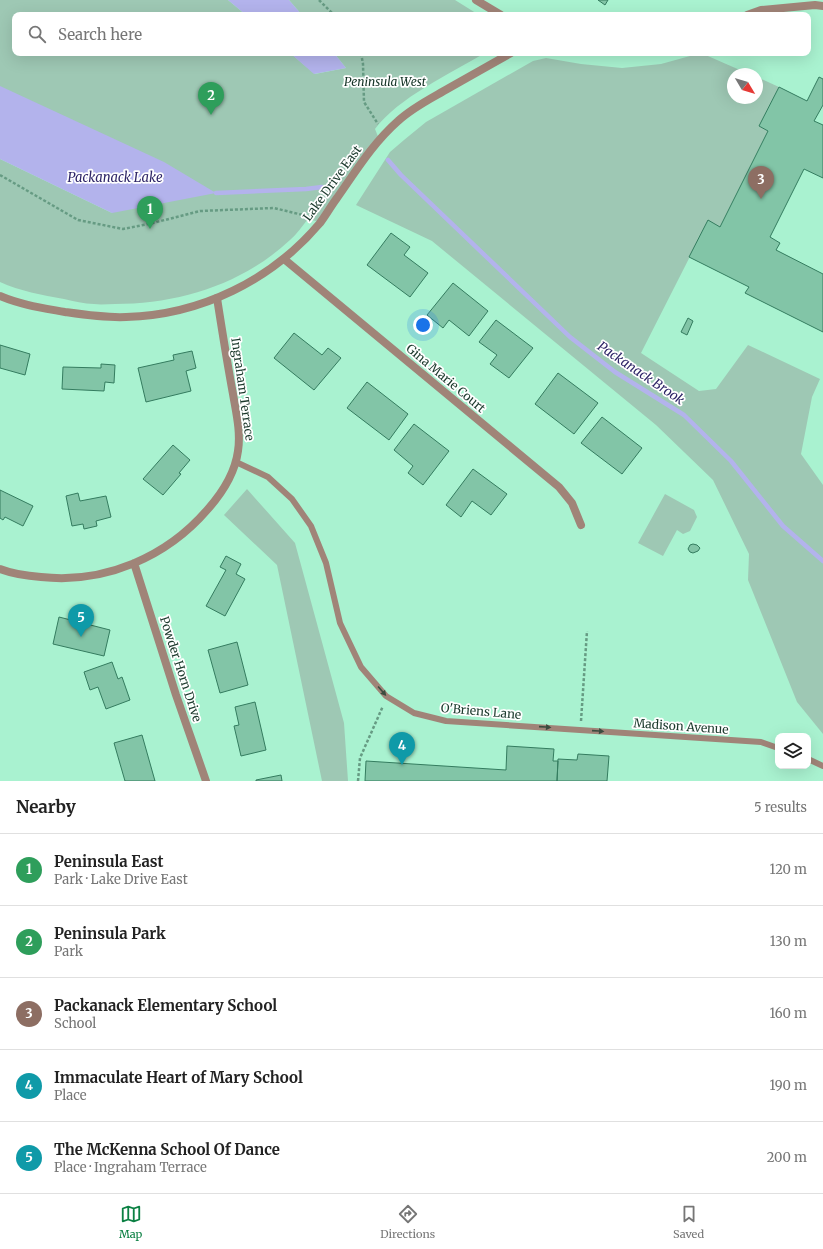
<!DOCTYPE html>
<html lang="en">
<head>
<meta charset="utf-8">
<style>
  body { margin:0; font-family:Merriweather,serif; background:#f2f2f2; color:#222 }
  .controls { position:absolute; right:12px; bottom:12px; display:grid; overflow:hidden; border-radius:8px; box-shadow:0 4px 16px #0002 }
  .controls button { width:36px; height:36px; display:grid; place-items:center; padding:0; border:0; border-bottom:1px solid #e0e0e0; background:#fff; color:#222; font:20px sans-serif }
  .compass { position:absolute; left:727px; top:68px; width:36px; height:36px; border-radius:50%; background:#fff; box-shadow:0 4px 16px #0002; rotate:128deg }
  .you { position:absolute; left:423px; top:325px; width:14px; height:14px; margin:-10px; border:3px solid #fff; border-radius:50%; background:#1a73e8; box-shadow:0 0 0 6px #1a73e833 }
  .badge { display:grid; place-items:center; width:26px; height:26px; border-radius:50%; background:#0b8043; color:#fff; font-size:13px; font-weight:700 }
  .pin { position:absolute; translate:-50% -33px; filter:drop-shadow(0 1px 2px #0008) }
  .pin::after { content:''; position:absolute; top:21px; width:14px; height:12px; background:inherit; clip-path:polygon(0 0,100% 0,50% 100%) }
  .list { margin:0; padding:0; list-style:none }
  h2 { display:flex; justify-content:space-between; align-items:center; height:52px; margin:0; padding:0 16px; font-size:17px }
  h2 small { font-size:13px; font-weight:400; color:#767676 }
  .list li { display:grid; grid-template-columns:26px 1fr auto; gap:12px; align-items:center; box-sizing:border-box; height:72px; padding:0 16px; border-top:1px solid #e0e0e0 }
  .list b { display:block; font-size:15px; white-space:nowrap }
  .list p { margin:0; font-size:13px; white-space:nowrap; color:#767676 }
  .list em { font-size:13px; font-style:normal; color:#767676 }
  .icon { flex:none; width:22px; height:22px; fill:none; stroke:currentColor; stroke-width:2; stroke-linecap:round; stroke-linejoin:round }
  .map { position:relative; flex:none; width:823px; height:781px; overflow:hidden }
  .search { position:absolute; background:#fff; box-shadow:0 4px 16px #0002; left:12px; right:12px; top:12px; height:44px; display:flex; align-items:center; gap:10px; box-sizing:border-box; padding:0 14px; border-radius:8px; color:#767676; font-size:15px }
  .sheet { height:412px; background:#fff }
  nav { display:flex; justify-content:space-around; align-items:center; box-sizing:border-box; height:56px; border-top:1px solid #e0e0e0; background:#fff; font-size:11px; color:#767676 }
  nav a { display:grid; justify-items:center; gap:2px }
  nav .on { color:#0b8043 }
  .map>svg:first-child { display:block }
  .green { fill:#9ec8b4 }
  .water { fill:#b3b3ec }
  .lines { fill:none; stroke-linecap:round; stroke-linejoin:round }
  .stream { stroke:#b3b3ec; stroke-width:4.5 }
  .building { fill:#82c5a7; stroke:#347c5f }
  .path { stroke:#669b83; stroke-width:2.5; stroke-dasharray:3 2; stroke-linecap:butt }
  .service { stroke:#a08478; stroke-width:6 }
  .minor { stroke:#a08478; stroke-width:8 }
  .tertiary { stroke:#a08478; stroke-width:8 }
  .oneway { fill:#3c4c3f }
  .labels { text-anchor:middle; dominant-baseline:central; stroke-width:3.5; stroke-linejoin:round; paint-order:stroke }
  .park-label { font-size:12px; font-style:italic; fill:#143326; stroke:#fff }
  .street-label { font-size:12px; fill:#1b392c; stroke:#fff }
  .water-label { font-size:13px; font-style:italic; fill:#2e2567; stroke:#fff }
</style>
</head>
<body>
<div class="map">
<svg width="823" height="781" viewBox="0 0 823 781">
  <rect width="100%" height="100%" fill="#a9f2d0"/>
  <path class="green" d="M0,0H228L246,15H15V53H290L315,74L346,68L334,53H485C451,73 398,98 375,129L379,139L320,222L308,219C302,226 297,234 290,240C243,284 179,304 115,304C108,304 101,305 94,304C84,304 74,301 64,299C42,295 20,291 0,282V159L112,213L0,90Z
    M289,0H455L479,15H302Z
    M701,53L749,74H733V98H757V77L779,87L759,126L768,131L720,227L708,221L641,353L699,391L716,389L748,345L820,379L812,397L801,454L823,485V734L797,702L748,580L749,554L713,480L656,425L432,241L356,205L390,152L404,140L426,122L533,61L546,58L581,64L622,68L661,64Z
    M247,489L295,543L344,723L348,781H322L277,565L224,515Z
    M665,494L694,510L697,517L690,531L683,534L677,530L663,556L638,543Z"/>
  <path class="water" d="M228,0H289L302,15H246Z
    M290,53H334L346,68L314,74Z
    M0,86L164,162L216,193L112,213L0,159Z"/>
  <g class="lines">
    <path class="stream" d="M388,160L401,175L570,337L615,372L684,415L731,461L783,526L823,561
      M216,193L306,189L322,187"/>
  </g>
  <path class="building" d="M598,0H608L605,5Z
    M819,77L823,79V105L814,121L823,125V178L804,169L770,237L780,243L776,250L823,274V332L745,293L749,287L689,257L708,220L720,227L768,131L759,126L779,87L807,101Z
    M391,233L410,247L404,255L428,273L410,297L367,265Z
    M453,283L488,311L469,336L449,320L443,328L427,315Z
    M688,318L693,321L687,335L681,332Z
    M496,320L533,348L509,378L490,364L497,355L479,342Z
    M294,333L322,355L328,348L341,358L314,390L274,358Z
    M0,345L30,354L25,375L0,368Z
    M192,351L196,368L186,371L191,391L146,402L138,368L174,360L173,355Z
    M101,364L115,365L114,383L105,382L104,391L62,389L63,367L101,368Z
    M558,373L598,403L574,434L535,404Z
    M367,382L408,414L389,440L347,408Z
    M602,417L642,448L622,474L581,443Z
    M414,424L449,451L423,485L408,473L413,466L394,450Z
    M173,445L190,460L179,473L181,474L163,495L143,479Z
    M473,469L507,494L491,515L472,501L461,517L446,505Z
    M0,490L33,506L23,526L5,517L3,520L0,518Z
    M78,493L80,501L106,496L111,517L96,521L97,526L84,529L83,524L72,526L66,496Z
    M693,544L697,545L700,548L698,551L693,553L690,552L688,549L690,545Z
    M226,556L241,564L236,574L245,579L225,616L206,606L226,570L220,567Z
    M59,617L110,630L104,656L53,644Z
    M237,642L248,685L220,693L208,650Z
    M112,662L118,679L122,677L130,700L106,709L98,687L90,690L84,672Z
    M255,702L266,750L241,756L234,726L239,725L235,707Z
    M142,735L155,781H125L114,743Z
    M507,746L554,749L553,761H558L557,781H365L366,761L506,770Z
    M578,754L609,756L607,781H557L558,759L577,760Z
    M281,775L282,781H256V780Z"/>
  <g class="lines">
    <path class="path" d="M319,0L334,15
      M361,53L363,64L364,102L378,124
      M0,175L78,220L123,229L153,223L200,211L274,208L311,217
      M581,721L587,631
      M358,781L360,758L383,706"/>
    <path class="service" d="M236,462L268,477L292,499L311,526L326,563L340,623L361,667L386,696L414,713L446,721L761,742L778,748
      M808,759L823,766"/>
    <path class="minor" d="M284,259L559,487L572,503L581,525
      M134,563L176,695L206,781
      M0,569C13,574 27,576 41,577C105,584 167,557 208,509C223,492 235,473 238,451C241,432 236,412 233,394C227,362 222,330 217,298"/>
    <path class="tertiary" d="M476,0L501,15
      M747,15L761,10L815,5L823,6
      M0,296C21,305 43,308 65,312C86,315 106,318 126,317C201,315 272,280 320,223C326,215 331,206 337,198C356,171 373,143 398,121C413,107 432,98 449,88C470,76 490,65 511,53"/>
  </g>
  <defs><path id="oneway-solid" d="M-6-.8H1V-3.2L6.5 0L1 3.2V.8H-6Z"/></defs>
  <g class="oneway">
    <use href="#oneway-solid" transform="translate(382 691) rotate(49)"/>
    <use href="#oneway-solid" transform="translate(545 727) rotate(4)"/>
    <use href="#oneway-solid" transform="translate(598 731) rotate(4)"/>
  </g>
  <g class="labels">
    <g class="park-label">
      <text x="385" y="81">Peninsula West</text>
    </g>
    <g class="street-label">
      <text transform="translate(332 183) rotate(-54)">Lake Drive East</text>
      <text transform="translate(446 378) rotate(40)">Gina Marie Court</text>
      <text transform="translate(243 389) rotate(82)">Ingraham Terrace</text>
      <text transform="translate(181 669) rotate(72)">Powder Horn Drive</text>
      <text transform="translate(481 711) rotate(5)">O'Briens Lane</text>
      <text transform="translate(681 726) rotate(4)">Madison Avenue</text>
    </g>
    <g class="water-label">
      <text x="115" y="177">Packanack Lake</text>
      <text transform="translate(641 373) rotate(34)">Packanack Brook</text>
    </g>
  </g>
</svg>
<div class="controls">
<button><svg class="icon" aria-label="layers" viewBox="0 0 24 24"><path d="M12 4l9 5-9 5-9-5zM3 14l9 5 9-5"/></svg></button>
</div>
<svg class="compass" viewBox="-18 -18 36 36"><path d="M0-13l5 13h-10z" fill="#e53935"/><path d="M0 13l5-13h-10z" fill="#767676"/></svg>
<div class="you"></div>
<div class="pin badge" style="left:150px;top:229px;background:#2e9e5b">1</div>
<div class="pin badge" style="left:211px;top:115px;background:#2e9e5b">2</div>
<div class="pin badge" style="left:761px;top:199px;background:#8d6e63">3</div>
<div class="pin badge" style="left:402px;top:765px;background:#0f9aa8">4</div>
<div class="pin badge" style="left:81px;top:637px;background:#0f9aa8">5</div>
<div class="search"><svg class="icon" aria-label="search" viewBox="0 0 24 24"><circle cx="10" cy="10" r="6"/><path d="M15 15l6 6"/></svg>Search here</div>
</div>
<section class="sheet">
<h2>Nearby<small>5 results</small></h2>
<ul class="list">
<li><span class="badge" style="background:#2e9e5b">1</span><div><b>Peninsula East</b><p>Park · Lake Drive East</p></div><em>120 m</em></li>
<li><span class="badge" style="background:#2e9e5b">2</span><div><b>Peninsula Park</b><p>Park</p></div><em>130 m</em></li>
<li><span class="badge" style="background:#8d6e63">3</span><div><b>Packanack Elementary School</b><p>School</p></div><em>160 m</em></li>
<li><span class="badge" style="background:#0f9aa8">4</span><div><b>Immaculate Heart of Mary School</b><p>Place</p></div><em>190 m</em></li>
<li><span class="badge" style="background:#0f9aa8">5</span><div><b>The McKenna School Of Dance</b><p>Place · Ingraham Terrace</p></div><em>200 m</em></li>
</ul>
</section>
<nav>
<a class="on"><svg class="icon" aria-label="map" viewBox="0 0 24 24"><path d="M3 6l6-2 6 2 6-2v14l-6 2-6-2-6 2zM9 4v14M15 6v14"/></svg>Map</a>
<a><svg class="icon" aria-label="directions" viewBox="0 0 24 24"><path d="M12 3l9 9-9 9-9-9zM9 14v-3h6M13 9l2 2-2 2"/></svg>Directions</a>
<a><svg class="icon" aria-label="saved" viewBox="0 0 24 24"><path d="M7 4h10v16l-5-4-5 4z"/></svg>Saved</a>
</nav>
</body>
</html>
